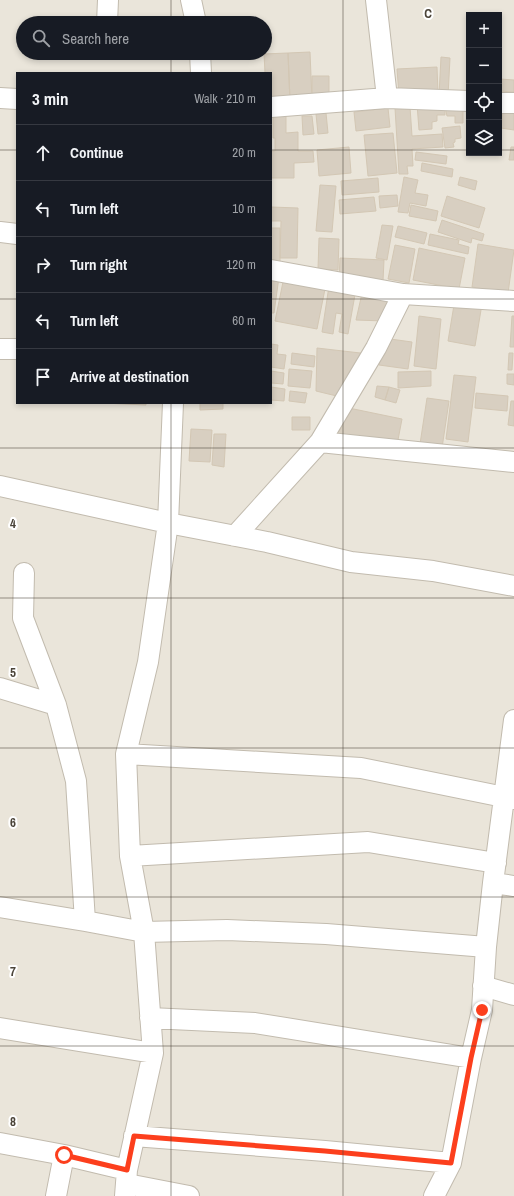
<!DOCTYPE html>
<html lang="en">
<head>
<meta charset="utf-8">
<style>
  body { margin:0; font-family:"Archivo Narrow",sans-serif; background:#20242c; color:#f1f3f6 }
  .controls { position:absolute; right:12px; top:12px; display:grid; overflow:hidden; border-radius:0px; box-shadow:0 2px 6px #0003 }
  .controls button { width:36px; height:36px; display:grid; place-items:center; padding:0; border:0; border-bottom:1px solid #363941; background:#171b24; color:#f1f3f6; font:20px sans-serif }
  .stop { position:absolute; width:12px; height:12px; margin:-9px; border:3px solid #fc3f1d; border-radius:50%; background:#fff }
  .stop.end { background:#fc3f1d; border-color:#fff; box-shadow:0 1px 4px #0008 }
  .list { margin:0; padding:0; list-style:none }
  h2 { display:flex; justify-content:space-between; align-items:center; height:52px; margin:0; padding:0 16px; font-size:17px }
  h2 small { font-size:13px; font-weight:400; color:#9ea1a6 }
  .list li { display:grid; grid-template-columns:26px 1fr auto; gap:12px; align-items:center; box-sizing:border-box; height:56px; padding:0 16px; border-top:1px solid #363941 }
  .list b { display:block; font-size:15px; white-space:nowrap }
  .list em { font-size:13px; font-style:normal; color:#9ea1a6 }
  .icon { flex:none; width:22px; height:22px; fill:none; stroke:currentColor; stroke-width:2; stroke-linecap:round; stroke-linejoin:round }
  .map { position:relative; flex:none; width:514px; height:1196px; overflow:hidden }
  .search { position:absolute; background:#171b24; box-shadow:0 2px 6px #0003; left:16px; top:16px; width:256px; height:44px; display:flex; align-items:center; gap:10px; box-sizing:border-box; padding:0 14px; border-radius:22px; color:#9ea1a6; font-size:15px }
  .panel { position:absolute; background:#171b24; box-shadow:0 2px 6px #0003; left:16px; top:72px; width:256px; height:332px; border-radius:0px }
  .map>svg:first-child { display:block }
  .residential { fill:#eae5da; fill-rule:evenodd }
  .building { fill:#d8cfc1; stroke:#d3c7b4 }
  .lines { fill:none; stroke-linecap:round; stroke-linejoin:round }
  .minor-casing { stroke:#c2bbae; stroke-width:22 }
  .minor { stroke:#fff; stroke-width:20 }
  .route { stroke:#fc3f1d; stroke-width:5 }
  .grid { fill:none; stroke:#4b4439; stroke-width:1; stroke-opacity:0.55 }
  .grid-label { font-size:13px; text-anchor:middle; font-weight:bold; fill:#4b4439; stroke:#fff; stroke-width:4; stroke-linejoin:round; paint-order:stroke }
</style>
</head>
<body>
<div class="map">
<svg width="514" height="1196" viewBox="0 0 514 1196">
  <rect width="100%" height="100%" fill="#f6f3ec"/>
  <path class="residential" d="M0,0H514V1196H0ZM469,15H499V153H469ZM23,23H265V53H23ZM17,73H271V403H17Z"/>
  <path class="building" d="M310,52L312,100L290,101L288,53Z
    M288,53L290,101H271V73H265L264,54Z
    M441,57L450,58L448,96L439,95Z
    M437,67L438,93L399,95L397,69Z
    M312,76H329V99L312,100Z
    M500,79L514,80V92L499,91Z
    M417,104L445,107V115H437V121L432,122V129L419,130Z
    M463,105V123H455V116H447L445,107Z
    M410,107L412,136L442,134L443,147L412,149L413,166H407L408,174H399L395,108Z
    M388,108L390,127L356,131L354,112Z
    M503,108L514,109V130L501,128Z
    M326,113L328,133L318,134L316,114Z
    M273,116H286V133L298,132V151H313L314,162L294,163V178H271V151H275V138H273Z
    M302,116H312L314,134L303,135Z
    M460,126L461,138L455,139V142L453,143L454,147L445,148L442,128Z
    M393,133L397,173L368,176L364,135Z
    M349,147L351,173L319,176L317,150Z
    M511,147H514V160H509Z
    M416,152L447,156L446,164L415,160Z
    M422,163L453,169L452,177L421,171Z
    M404,177L418,180L415,193L428,195L426,206L410,203L408,213L398,212Z
    M460,177L477,181L475,190L458,185Z
    M378,178L379,192L342,195L341,181Z
    M320,185L336,186L332,232L316,231Z
    M397,195L398,206L380,208L379,196Z
    M447,196L485,208L479,228L441,216Z
    M374,197L376,211L340,214L339,200Z
    M411,205L438,211L436,221L409,216Z
    M271,207L298,208L297,258H280L281,221H271Z
    M442,220L484,234L482,241L472,238L471,243L438,232Z
    M382,225L393,226L387,260L376,258Z
    M398,226L427,233L424,244L395,237Z
    M271,228H280V262H271Z
    M430,234L459,240L458,244L469,247L468,254L428,245Z
    M319,238L339,239L338,270L318,269Z
    M478,244L514,250L508,293L472,287Z
    M395,245L415,249L409,283L388,279Z
    M419,248L465,258L459,289L413,280Z
    M340,258L384,260L383,281L339,279Z
    M271,276L279,277L274,313H271Z
    M284,277L326,284L317,329L275,321Z
    M329,286L356,289L348,334L339,332L342,314L336,313L333,334L322,332Z
    M363,289L397,297L384,321L356,320Z
    M455,299L482,304L475,346L448,341Z
    M419,316L441,319L436,369L414,366Z
    M512,316H514V347H510Z
    M383,338L412,342L408,369L379,365Z
    M271,344L278,345L277,354L286,355L284,369L271,367Z
    M317,348L369,354L345,398L316,391Z
    M292,353L315,356L314,367L291,364Z
    M509,353H513L512,370H508Z
    M289,369L312,371L310,388L288,386Z
    M271,371L284,373L283,384L271,383Z
    M431,371V386L398,388V372Z
    M507,374H514V385L507,384Z
    M454,375L476,377L468,442L446,439Z
    M377,386L389,387L385,400L375,397Z
    M271,387L285,389L284,401L271,400Z
    M389,387L400,390L396,403L385,400Z
    M290,391L307,393L305,403L289,401Z
    M476,393L508,396L507,411L475,408Z
    M427,398L449,401L442,448L420,444Z
    M511,401H514V426L508,425Z
    M103,403H146V405Z
    M200,403H223V409L200,410Z
    M344,407L402,419L397,445L331,432Z
    M292,417H310V430H292Z
    M191,429L212,430L210,462L189,461Z
    M214,434H226L224,467L212,465Z"/>
  <g class="lines">
    <g class="minor-casing">
      <path id="minor" d="M191,0L196,23
        M376,0L387,98
        M107,23L108,0
        M200,53L201,73
        M0,98L17,99
        M499,103H514
        M271,107L387,98L469,101
        M0,232L17,234
        M271,270L403,294L514,301
        M0,349H17
        M320,442L514,462
        M0,486L168,523L267,542L351,562L433,571L514,586
        M235,536L320,442L376,348L403,294
        M24,573L23,618L56,705L76,781L85,921
        M0,688L56,705
        M126,754L361,768L514,799
        M130,856L368,842L496,863
        M493,883L514,886
        M0,907L85,921L144,932L227,930L326,934L486,947
        M483,986L514,995
        M150,1018L255,1023L471,1058
        M0,1028L153,1053
        M134,1136L325,1151L451,1163
        M0,1143L64,1155L127,1170
        M127,1184L189,1196
        M56,1196L64,1155
        M125,1196L127,1170L153,1053L144,932L130,856L126,754L148,662L168,523L173,403
        M434,1196L451,1163L471,1058L482,1010L486,947L493,883L514,720"/>
    </g>
    <use href="#minor" class="minor"/>
  </g>
  <g class="lines">
    <path class="route" d="M64,1155L127,1170L134,1136L325,1151L451,1163L471,1058L482,1010"/>
  </g>
  <path class="grid" d="M171,0V23M343,0V1196M171,53V73M0,150H17M271,150H469M499,150H514M0,299H17M271,299H514M171,403V1196M0,448H514M0,598H514M0,748H514M0,897H514M0,1046H514"/>
  <g class="grid-label">
    <text x="428" y="18">C</text>
    <text x="13" y="528">4</text>
    <text x="13" y="677">5</text>
    <text x="13" y="827">6</text>
    <text x="13" y="976">7</text>
    <text x="13" y="1126">8</text>
  </g>
</svg>
<div class="controls">
<button>+</button>
<button>−</button>
<button><svg class="icon" aria-label="locate" viewBox="0 0 24 24"><circle cx="12" cy="12" r="6"/><path d="M12 2v4M12 18v4M2 12h4M18 12h4"/></svg></button>
<button><svg class="icon" aria-label="layers" viewBox="0 0 24 24"><path d="M12 4l9 5-9 5-9-5zM3 14l9 5 9-5"/></svg></button>
</div>
<div class="stop" style="left:64px;top:1155px"></div>
<div class="stop end" style="left:482px;top:1010px"></div>
<div class="search"><svg class="icon" aria-label="search" viewBox="0 0 24 24"><circle cx="10" cy="10" r="6"/><path d="M15 15l6 6"/></svg>Search here</div>
<section class="panel">
<h2>3 min<small>Walk · 210 m</small></h2>
<ul class="list">
<li><svg class="icon" aria-label="ahead" viewBox="0 0 24 24"><path d="M12 20V5M6 11l6-6 6 6"/></svg><div><b>Continue</b></div><em>20 m</em></li>
<li><svg class="icon" aria-label="left" viewBox="0 0 24 24"><path d="M17 20v-9H6M10 6l-5 5 5 5"/></svg><div><b>Turn left</b></div><em>10 m</em></li>
<li><svg class="icon" aria-label="right" viewBox="0 0 24 24"><path d="M7 20v-9h11M14 6l5 5-5 5"/></svg><div><b>Turn right</b></div><em>120 m</em></li>
<li><svg class="icon" aria-label="left" viewBox="0 0 24 24"><path d="M17 20v-9H6M10 6l-5 5 5 5"/></svg><div><b>Turn left</b></div><em>60 m</em></li>
<li><svg class="icon" aria-label="arrive" viewBox="0 0 24 24"><path d="M6 21V4h12l-3 4 3 4H6"/></svg><div><b>Arrive at destination</b></div></li>
</ul>
</section>
</div>
</body>
</html>
